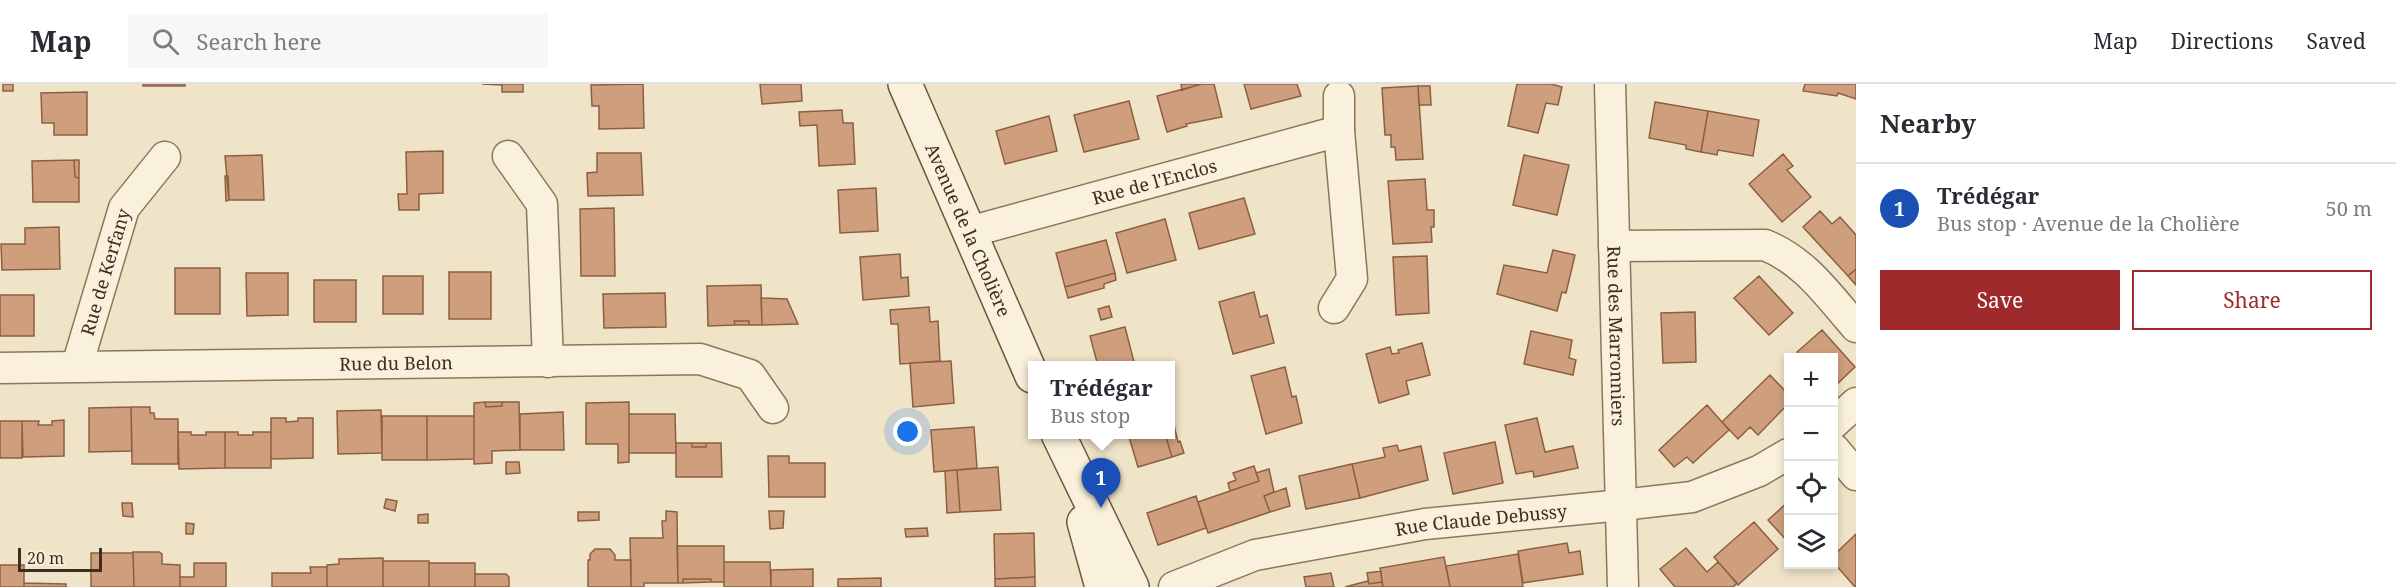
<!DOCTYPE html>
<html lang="en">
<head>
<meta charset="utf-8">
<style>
  body { margin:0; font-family:"Noto Serif",serif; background:#f7f7f7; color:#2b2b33 }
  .controls { position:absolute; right:18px; bottom:18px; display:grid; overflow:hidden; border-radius:0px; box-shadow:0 3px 9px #0003 }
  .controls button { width:54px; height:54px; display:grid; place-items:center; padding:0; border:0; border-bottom:2px solid #e1e1e2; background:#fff; color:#2b2b33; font:30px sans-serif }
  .scale { position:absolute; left:18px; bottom:15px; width:84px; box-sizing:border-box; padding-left:6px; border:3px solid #3d2e20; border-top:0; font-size:16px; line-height:21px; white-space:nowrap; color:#3d2e20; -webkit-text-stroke:4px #f7eed8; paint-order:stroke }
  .you { position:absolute; left:908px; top:348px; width:21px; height:21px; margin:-15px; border:4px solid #fff; border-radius:50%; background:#1a73e8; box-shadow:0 0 0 9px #1a73e833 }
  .badge { display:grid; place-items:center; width:39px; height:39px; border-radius:50%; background:#9e2a2b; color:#fff; font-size:20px; font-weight:700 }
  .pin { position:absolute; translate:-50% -50px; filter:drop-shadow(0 2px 3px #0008) }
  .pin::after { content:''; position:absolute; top:32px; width:21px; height:18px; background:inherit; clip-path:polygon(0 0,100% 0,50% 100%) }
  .popup { position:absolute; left:1028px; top:277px; width:147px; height:78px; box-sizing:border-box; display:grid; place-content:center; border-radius:0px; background:#fff; filter:drop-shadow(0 2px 4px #0005); font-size:20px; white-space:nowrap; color:#7c7c81 }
  .popup b { font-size:22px; color:#2b2b33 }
  .popup::after { content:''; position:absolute; left:50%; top:100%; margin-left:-12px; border:12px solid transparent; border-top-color:#fff }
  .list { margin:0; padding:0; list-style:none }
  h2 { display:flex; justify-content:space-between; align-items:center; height:78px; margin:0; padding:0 24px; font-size:26px }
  h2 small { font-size:20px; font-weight:400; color:#7c7c81 }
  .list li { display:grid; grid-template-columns:39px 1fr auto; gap:18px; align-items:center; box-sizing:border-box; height:90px; padding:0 24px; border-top:2px solid #e1e1e2 }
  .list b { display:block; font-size:22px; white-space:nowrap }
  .list p { margin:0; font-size:20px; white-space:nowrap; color:#7c7c81 }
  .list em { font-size:20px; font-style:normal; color:#7c7c81 }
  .actions { display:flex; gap:12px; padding:18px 24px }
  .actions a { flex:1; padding:14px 0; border:2px solid #9e2a2b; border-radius:0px; text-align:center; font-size:21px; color:#9e2a2b }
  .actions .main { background:#9e2a2b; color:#fff }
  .icon { flex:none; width:33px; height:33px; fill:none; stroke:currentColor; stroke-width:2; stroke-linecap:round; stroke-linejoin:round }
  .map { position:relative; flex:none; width:1856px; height:503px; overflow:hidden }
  header { display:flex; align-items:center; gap:36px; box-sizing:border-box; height:84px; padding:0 30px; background:#fff; border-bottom:2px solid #e1e1e2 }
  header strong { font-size:28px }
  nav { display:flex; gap:33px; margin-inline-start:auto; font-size:21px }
  .search { width:420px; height:54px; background:#f7f7f7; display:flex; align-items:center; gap:15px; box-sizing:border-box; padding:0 21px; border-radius:0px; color:#7c7c81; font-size:22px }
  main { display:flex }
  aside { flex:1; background:#fff }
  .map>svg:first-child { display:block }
  .building { fill:#cf9f7d; stroke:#8d5f41; stroke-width:1.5 }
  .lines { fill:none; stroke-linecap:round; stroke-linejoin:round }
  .street-casing { stroke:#8d765c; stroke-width:33 }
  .secondary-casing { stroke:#6f573f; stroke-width:36 }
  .street { stroke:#faf1dc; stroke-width:30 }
  .secondary { stroke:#faf1dc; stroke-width:33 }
  .labels { text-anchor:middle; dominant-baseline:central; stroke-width:4.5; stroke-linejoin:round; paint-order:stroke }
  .street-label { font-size:18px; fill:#3d2e20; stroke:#f7eed8 }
</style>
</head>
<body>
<header>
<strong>Map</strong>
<div class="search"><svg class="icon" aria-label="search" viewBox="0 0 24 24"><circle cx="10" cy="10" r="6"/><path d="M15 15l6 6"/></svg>Search here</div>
<nav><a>Map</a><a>Directions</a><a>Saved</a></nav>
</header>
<main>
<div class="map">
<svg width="1856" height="503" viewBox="0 0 1856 503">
  <rect width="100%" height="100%" fill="#f0e4c8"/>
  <path class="building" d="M3,0H13V7H3Z
    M143,0H185V2H143Z
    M482,0H523V8H502V1Z
    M643,0L644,44L599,45V22H592L591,1Z
    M760,0H801L802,17L762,20Z
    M1181,0H1198V1L1182,6Z
    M1214,0L1222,33L1186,40L1187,42L1167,48L1157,12L1202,0Z
    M1244,0H1297L1301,12L1251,25Z
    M1517,0H1551L1562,3L1558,21L1546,19L1538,49L1508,42Z
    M1805,0H1856V15L1838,9L1837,12L1803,7Z
    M1418,2L1423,75L1396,76L1395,63H1391V51H1385L1382,4Z
    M1418,2H1430L1431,21H1419Z
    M87,8V51H54V39H42L41,9Z
    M1129,17L1139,55L1084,68L1074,31Z
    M1655,18L1708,27L1701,68L1686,65V61L1649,54Z
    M842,26L843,39H853L855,80L819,82L817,41L800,42L799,28Z
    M1708,27L1759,36L1753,72L1718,66L1717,71L1701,68Z
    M1049,32L1057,67L1005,80L996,47Z
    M443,67V109L419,110V126H399L398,110H407L406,68Z
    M597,69H641L643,111L588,112L587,89L597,88Z
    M1783,70L1793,82L1787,86L1811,113L1782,138L1749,100Z
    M262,71L264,116H229L225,72Z
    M1524,71L1569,81L1557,131L1513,121Z
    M74,76L75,93L79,94V118H33L32,77Z
    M74,76H79V94L75,93Z
    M225,92H228L229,116L226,117Z
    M1425,95L1427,126H1434V143H1431L1432,158L1393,160L1388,97Z
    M876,104L878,147L840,149L838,106Z
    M1244,114L1255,150L1199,165L1189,129Z
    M614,124L615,192H581L580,125Z
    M1820,127L1832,140L1840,133L1856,151V185L1848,192L1803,143Z
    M1165,135L1176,176L1127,189L1116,149Z
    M59,143L60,185L2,186L1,160H25V144Z
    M1106,156L1115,189L1065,203L1056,169Z
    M1553,166L1575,171L1566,209L1562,208L1557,227L1497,210L1504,181L1547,189Z
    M900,170L901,194L908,193L909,212L863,216L860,173Z
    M1427,172L1429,229L1396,231L1393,173Z
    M175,184H220V230H175Z
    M1856,185V201L1848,192Z
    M449,188H491V235H449Z
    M246,189H288V231L247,232Z
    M1115,189L1116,196L1104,200V204L1068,214L1065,203Z
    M383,192H423V230H383Z
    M1759,192L1793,229L1769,251L1734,214Z
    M314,196H356V238H314Z
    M761,201L762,241H749V237H734L735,241L708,242L707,202Z
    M1254,208L1260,233L1267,231L1274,259L1233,270L1219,218Z
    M665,209L666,243L604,244L603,210Z
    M0,211H34V252H0Z
    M761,214L787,215L798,240L762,241Z
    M1109,222L1112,233L1101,236L1098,225Z
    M929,223L930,238L938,237L940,277L900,280L898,240H891L890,226Z
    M1695,228L1696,278L1663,279L1661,229Z
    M734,237H749V241H735Z
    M1125,243L1135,282H1098L1090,252Z
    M1822,246L1855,283L1834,303V274H1802L1797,268Z
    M1531,247L1572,256L1569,274L1576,276L1573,291L1524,280Z
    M1422,259L1430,291L1406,297L1409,310L1379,319L1366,270L1390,263L1392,270L1399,269L1398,266Z
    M951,277L954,319L913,323L910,279Z
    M1285,283L1292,313L1296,312L1302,339L1266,350L1251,292Z
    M1770,291L1788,310V320L1758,351L1750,343L1738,355L1722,338Z
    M485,318L486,323L502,322V318H519L520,366L492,367V379L474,380V319Z
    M485,318H502V322L486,323Z
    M629,318V378L618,379V360H586V319Z
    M1707,321L1729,346L1693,379L1687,373L1674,383L1659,366Z
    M131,323L132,367L89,368V324Z
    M131,323H150V329H154L155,335H178V380H132Z
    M1170,325L1178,358L1180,357L1184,369L1172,373L1165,350H1170Z
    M381,326L382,369L338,370L337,327Z
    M563,328L564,366H520V330Z
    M629,330H675L676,369H629Z
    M382,332H427V376H382Z
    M427,332H474V375L427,376Z
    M271,334H286V338L298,337V334H313V374L271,375Z
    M1537,334L1545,368L1573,362L1578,384L1534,393L1533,387L1516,390L1505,341Z
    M64,336V372L23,373L22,337H39L38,341H52V337Z
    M0,337H22V374H0Z
    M974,343L977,384L934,388L931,346Z
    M178,348H191V351H206V348H225V384L179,385Z
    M225,348H238V351H253V348H271V384H225Z
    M1128,350H1165L1172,373L1138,383Z
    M1495,358L1503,399L1453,410L1444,369Z
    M676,359H692V363H706V359H721L722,393H676Z
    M692,359H706V363H692Z
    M1397,361L1399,367L1421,362L1428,396L1360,414L1352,380L1385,373L1383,364Z
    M768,372H789V379H825V413H769Z
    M506,378H519L520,389L506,390Z
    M1352,380L1360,414L1306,425L1299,392Z
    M1254,382L1259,397L1230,407L1228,399L1236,396L1233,389Z
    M998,383L1001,426L960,428L957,386Z
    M1269,385L1274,408L1264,412L1270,428L1208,449L1198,418L1259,397L1256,389Z
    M957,386L960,428L947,429L945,387Z
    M1286,404L1290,422L1270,428L1264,412Z
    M1196,412L1206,444L1158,461L1147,429Z
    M386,415L397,417L395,427L384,424Z
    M1788,418V458L1768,436Z
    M122,419H132L133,433L123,432Z
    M666,427L677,428L678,499H644V503H631L630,454H663L662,437H666Z
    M769,427H784L783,444L770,445Z
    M578,428H599V436L578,437Z
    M428,430V439H418V431Z
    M1754,438L1778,465L1738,501L1714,473Z
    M186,439L194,440L193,450H186Z
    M927,444L928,452L906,453L905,445Z
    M1034,449L1035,493L995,495L994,450Z
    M1856,450V503H1855L1834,479V471Z
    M1567,459L1569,469L1580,467L1583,490L1523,499L1518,467Z
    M677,462H724V498H711V495H683V499H678Z
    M1686,464L1707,488L1718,478L1737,499L1733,503H1675L1660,485Z
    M595,465H610L615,471V476H631V503H588V476H590V470Z
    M133,468H159L162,470V480L180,481V503H134Z
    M91,469H133L134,503H91Z
    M1518,470L1523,503H1450L1446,482Z
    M1444,473L1450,503H1383L1380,484Z
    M383,474V503H327V481L339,480V475Z
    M383,477H429V503H383Z
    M724,478H770L771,503H724Z
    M194,479H226V503H180V493H194Z
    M429,479H475V503H429Z
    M0,481H24V503H0Z
    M310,483H327V503H272V489H311Z
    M813,485V503H771V486Z
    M1381,487L1382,498L1369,500L1367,489Z
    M1331,489L1334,503H1306L1304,493Z
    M475,490H506L509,493V503H475Z
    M1035,493V503H995V495Z
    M881,494V503H838V495Z
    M683,495H711V498L683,499Z
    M1368,497L1369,500L1382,498L1383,503H1345Z
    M24,499L66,500V503H24Z"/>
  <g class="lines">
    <g class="street-casing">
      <g id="street">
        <path id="s1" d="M1610,0L1623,503"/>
        <path d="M508,72L542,120L548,278"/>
        <path id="s2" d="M969,148L1339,47"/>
        <path d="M1614,162L1765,161C1805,177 1828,211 1856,243"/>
        <path d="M1334,224L1352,195L1339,47V12"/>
        <path id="s3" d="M77,282L124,124L165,73"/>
        <path id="s4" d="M0,284L700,275L750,291L773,324"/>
        <path d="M1834,339L1856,319"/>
        <path d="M1834,365L1856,391"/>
        <path id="s5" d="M1174,503L1255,471L1425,440L1622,421L1692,413L1759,387L1788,370"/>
      </g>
    </g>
    <g class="secondary-casing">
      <g id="secondary">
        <path id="s6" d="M905,0L1032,292"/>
        <path d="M1058,350L1132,503"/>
        <path d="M1084,438L1102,503"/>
      </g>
    </g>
    <use href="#street" class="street"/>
    <use href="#secondary" class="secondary"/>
  </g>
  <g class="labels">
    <g class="street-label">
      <text stroke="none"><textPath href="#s2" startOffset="192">Rue de l'Enclos</textPath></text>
      <text stroke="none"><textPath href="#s6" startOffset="159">Avenue de la Cholière</textPath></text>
      <text stroke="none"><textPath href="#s3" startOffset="98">Rue de Kerfany</textPath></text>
      <text stroke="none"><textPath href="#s1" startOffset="252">Rue des Marronniers</textPath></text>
      <text stroke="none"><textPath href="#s4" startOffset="396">Rue du Belon</textPath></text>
      <text stroke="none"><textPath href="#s5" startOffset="316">Rue Claude Debussy</textPath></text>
    </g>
  </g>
</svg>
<div class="controls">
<button>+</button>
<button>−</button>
<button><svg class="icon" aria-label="locate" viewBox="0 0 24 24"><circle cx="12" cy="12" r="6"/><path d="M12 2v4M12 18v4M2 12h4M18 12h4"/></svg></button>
<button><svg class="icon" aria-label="layers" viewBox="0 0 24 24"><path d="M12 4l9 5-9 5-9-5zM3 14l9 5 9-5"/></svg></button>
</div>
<div class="scale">20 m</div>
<div class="you"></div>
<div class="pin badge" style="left:1101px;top:424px;background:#1a4fb4">1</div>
<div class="popup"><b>Trédégar</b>Bus stop</div>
</div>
<aside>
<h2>Nearby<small></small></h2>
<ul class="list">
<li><span class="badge" style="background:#1a4fb4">1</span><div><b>Trédégar</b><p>Bus stop · Avenue de la Cholière</p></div><em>50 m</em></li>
</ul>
<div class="actions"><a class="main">Save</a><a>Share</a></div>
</aside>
</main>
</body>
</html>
